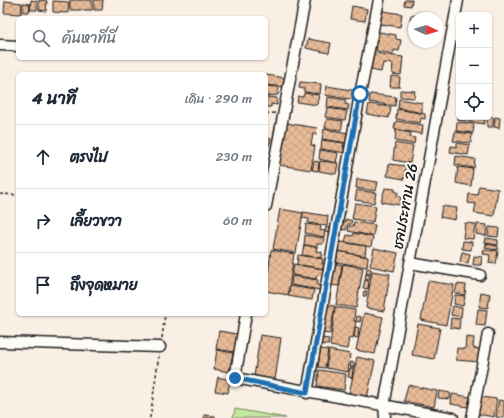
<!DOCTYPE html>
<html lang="th">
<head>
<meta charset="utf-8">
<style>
  body { margin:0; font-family:Sriracha,"Playpen Sans Thai",sans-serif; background:#f2f2f3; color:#1f2937 }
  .controls { position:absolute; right:12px; top:12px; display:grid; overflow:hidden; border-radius:6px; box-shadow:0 1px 3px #0004 }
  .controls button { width:36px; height:36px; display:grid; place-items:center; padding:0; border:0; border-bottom:1px solid #e0e1e3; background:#fff; color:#1f2937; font:20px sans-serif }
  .compass { position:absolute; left:408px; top:12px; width:36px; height:36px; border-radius:50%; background:#fff; box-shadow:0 1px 3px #0004; rotate:94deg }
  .stop { position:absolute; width:12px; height:12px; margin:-9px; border:3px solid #1f6fb2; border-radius:50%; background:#fff }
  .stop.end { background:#1f6fb2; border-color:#fff; box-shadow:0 1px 4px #0008 }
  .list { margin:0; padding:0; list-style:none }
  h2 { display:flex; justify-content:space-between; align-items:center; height:52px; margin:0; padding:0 16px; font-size:17px }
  h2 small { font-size:13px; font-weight:400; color:#747a83 }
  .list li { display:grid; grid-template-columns:26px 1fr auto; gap:12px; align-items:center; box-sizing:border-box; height:64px; padding:0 16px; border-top:1px solid #e0e1e3 }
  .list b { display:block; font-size:15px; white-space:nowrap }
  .list em { font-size:13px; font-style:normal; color:#747a83 }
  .icon { flex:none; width:22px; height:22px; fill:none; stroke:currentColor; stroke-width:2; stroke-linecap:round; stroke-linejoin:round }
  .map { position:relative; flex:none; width:504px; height:418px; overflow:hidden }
  .search { position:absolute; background:#fff; box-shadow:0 1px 3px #0004; left:16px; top:16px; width:252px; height:44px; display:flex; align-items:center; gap:10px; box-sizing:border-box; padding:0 14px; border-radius:6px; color:#747a83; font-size:15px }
  .panel { position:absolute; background:#fff; box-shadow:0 1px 3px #0004; left:16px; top:72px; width:252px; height:244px; border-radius:6px }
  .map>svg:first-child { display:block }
  .grass { fill:#c5e8a1; stroke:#70825e }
  .building { fill:url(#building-cross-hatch); stroke:#1c1c1c }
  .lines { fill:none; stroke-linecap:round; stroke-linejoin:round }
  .minor-casing { stroke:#1c1c1c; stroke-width:13 }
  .path { stroke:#1c1c1c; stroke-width:1.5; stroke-dasharray:3 3; stroke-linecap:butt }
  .minor { stroke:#fdfcf7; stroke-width:10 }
  .route { stroke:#1f6fb2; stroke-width:5 }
  .labels { text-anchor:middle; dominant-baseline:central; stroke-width:4; stroke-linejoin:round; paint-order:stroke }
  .street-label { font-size:15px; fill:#1c1c1c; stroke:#fdfcf7 }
</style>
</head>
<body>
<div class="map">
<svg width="504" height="418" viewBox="0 0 504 418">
  <defs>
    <pattern id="building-cross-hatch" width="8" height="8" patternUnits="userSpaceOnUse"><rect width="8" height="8" fill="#e8bb98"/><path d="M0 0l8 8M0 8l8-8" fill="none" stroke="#c6a082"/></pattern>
  </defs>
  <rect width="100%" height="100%" fill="#f9efe4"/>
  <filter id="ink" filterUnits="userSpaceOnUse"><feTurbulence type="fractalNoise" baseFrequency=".025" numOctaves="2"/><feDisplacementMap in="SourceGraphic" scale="8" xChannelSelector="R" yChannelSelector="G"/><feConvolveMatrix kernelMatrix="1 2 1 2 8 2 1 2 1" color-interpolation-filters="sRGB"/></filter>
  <g filter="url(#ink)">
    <path class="grass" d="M235,409L286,418H233Z"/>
    <path class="building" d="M31,0L37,1V10H30Z
      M39,0L47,1L46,11L39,10Z
      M70,0H92V10H70Z
      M94,0H103L102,10H94Z
      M405,0H412L411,6L404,5Z
      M5,1L22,3L21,14L4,13Z
      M53,1L69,2L68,13L53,12Z
      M23,3L30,4L29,12H23Z
      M352,6L367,9L365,21L350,19Z
      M383,11L402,14L400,27L380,24Z
      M411,15L420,16V18H414V21H410Z
      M379,32L396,35V39L401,40L399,51L394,50L393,54L376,51Z
      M308,39L331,43L329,53L306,48Z
      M374,53L403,57L401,75L392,74L393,64L383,63L381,72L371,70Z
      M266,75L286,78L285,87L266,85Z
      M391,76L400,77L399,87H390Z
      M300,82L321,84L320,94L304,92V89L299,88Z
      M266,86L279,87L278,95L266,96Z
      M327,86L357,91L356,100L325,95Z
      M400,90L415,91L414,98L400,97Z
      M304,93L319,95L317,105L297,102L298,96L303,97Z
      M370,94L396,97L395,106L369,102Z
      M266,97L277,98V105L271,104V107H266Z
      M328,97L346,100L345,104L349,105L348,110L327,107Z
      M399,99L422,103V113L398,108Z
      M369,104L391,107L389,118L367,114Z
      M327,108L347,111L345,120L325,117Z
      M397,109L425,114V119L421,118L420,123L396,119Z
      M459,111V117H485L484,124L458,120Z
      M487,117H493V127H487Z
      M495,117L500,118L499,128L494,127Z
      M327,119L343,121L341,130L325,128Z
      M396,121L423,125L422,134L394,129Z
      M457,122L474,124L473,133L456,131Z
      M286,123L317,128L316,134H313L311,145L315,146L311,170L279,165Z
      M324,129L349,133L347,143L322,139Z
      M396,130L411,133L410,137L415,138L414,144L395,141Z
      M455,132L472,134L471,143L453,141Z
      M266,138L271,139L269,146H267L266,149Z
      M322,140L344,143L343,148H347L346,153L321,149Z
      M395,143L413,146L410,163L393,160Z
      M457,143L470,145L468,155L450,152L451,146L457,147Z
      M320,150L338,153L336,163L319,159Z
      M456,156L475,159L474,168L455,165Z
      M314,161L319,162L318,171L312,170Z
      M320,161L338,163L336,174L319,171Z
      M389,164L406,166L404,179L387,176Z
      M408,166L417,167L416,174L407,173Z
      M458,167L473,169L471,186L456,183Z
      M357,179L378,182L376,191L356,188Z
      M479,186L498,189L494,216L474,213L476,204L468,203L469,194L477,195Z
      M385,188L395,189V192H398L397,196L401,197L400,205L381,202Z
      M357,190L376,193L374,203L355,200Z
      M355,203L376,206L373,222L352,219Z
      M442,206L457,208L455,220L440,217Z
      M280,209L303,213L296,253L273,249Z
      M303,212L328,216L327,226L308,223L309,219L302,218Z
      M346,219L352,221L351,224H348L346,230L341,229L342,222H345Z
      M354,222L375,225L373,236L348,231L349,226H353Z
      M465,223L475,224L473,239L463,238Z
      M306,224L321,226L320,230L325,231L324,237L305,233Z
      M477,224L487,225L486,236L476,234Z
      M326,227L332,228L331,233L325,232Z
      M489,227L499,228L498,237L488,236Z
      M354,233L373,237L371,247L345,242L347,235L353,236Z
      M305,235L324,238L323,244H317V247L304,245Z
      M486,238L498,240V245L485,243Z
      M463,241L472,242L471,250L462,249Z
      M340,242L366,246L365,256L338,251Z
      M486,244L498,246V250L485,248Z
      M304,245L317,247L316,251L322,252L321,258L302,255Z
      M374,248L398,253L394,271L370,266Z
      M271,250L294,254L288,295L266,291Z
      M484,250L498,251L496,264L489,263L490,255L483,254Z
      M338,251L368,257L367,267L336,262Z
      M462,252L470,254L468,263L460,262Z
      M298,255L323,259L322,264H326L325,269L297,265Z
      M474,256L482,257L481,265H473Z
      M334,263L342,265L339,286L331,285Z
      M294,264L325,269L324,276L317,275L316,279L292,275Z
      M343,264L363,268L356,308L336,305Z
      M367,268L371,269V274H366Z
      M372,271L390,274L384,311L366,308Z
      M366,274L370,275L369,280L365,279Z
      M292,276L318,280L317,285L321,286L320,290L291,285Z
      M365,280L369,281L368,289L363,288Z
      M428,281L454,285L446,325L421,320Z
      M457,284L466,285L465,295L455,293Z
      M290,286L314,290L312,300L288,296Z
      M364,291H367L366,296H363Z
      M481,292L490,294L488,308L479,307Z
      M455,295L465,296L463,306L454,304Z
      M327,305L335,306L330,334L322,333Z
      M453,306L462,308L461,317L451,315Z
      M335,307L355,310L354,321H356L353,339L349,338L347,349L330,346Z
      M478,309L487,310L485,326L476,325Z
      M364,313L383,317L375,354L356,350Z
      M357,316L361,317L360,322L356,321Z
      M451,318L460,319L459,329L450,327Z
      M418,324L440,328L434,359L412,355Z
      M355,327L359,328L358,338L354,337Z
      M219,331L237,334L235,352L216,349Z
      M260,335L281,338L275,380L254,377Z
      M466,337L474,338L473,348L480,349L479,362L456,360L457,348L465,349Z
      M321,338L329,339L328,345L320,344Z
      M320,349L328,350L325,368L318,367Z
      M217,350L233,353L229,372L214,369Z
      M329,350L350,354L348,372L326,368Z
      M357,357L375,361L367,398L349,394Z
      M351,362L354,363V367H350Z
      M350,368H353L352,378L348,377Z
      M319,370L346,374L344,390L317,386Z
      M218,377L230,380L228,393L215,391Z
      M408,385L437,391L434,407L404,401Z
      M439,391L450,393V399L438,398Z
      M452,394L470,397L468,407L451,404Z
      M480,397L497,399L494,417L477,414Z
      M499,400L504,401V418L496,417Z
      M204,415L215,416V418H204Z"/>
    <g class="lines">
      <g class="minor-casing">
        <path id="minor" d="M0,45L18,46
          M266,206L305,0
          M410,263L480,275
          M246,314L235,378L453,418
          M0,342L160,347
          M307,393L360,94L379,0
          M385,418L384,406L458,0
          M472,418L488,334"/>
      </g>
      <path class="path" d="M266,114L275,113
        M0,194L18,195
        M162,338L165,314
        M150,418L159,355"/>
      <use href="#minor" class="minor"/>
    </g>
  </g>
  <g class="lines" filter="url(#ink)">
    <path class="route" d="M235,378L307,393L360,94"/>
  </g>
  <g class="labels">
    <g class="street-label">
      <text transform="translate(405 206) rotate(-80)">ชลประทาน 26</text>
    </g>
  </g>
</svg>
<div class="controls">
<button>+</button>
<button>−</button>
<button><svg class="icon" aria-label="locate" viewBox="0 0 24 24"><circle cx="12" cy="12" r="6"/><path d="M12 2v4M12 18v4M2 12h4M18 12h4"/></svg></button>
</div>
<svg class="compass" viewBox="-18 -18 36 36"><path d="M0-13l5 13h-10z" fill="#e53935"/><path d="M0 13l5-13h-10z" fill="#747a83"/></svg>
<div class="stop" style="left:360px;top:94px"></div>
<div class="stop end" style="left:235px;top:378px"></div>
<div class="search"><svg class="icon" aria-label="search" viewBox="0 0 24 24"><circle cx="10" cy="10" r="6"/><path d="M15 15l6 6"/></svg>ค้นหาที่นี่</div>
<section class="panel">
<h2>4 นาที<small>เดิน · 290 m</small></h2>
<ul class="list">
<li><svg class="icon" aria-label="ahead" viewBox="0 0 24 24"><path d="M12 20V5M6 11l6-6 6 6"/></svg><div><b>ตรงไป</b></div><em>230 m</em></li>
<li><svg class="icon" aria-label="right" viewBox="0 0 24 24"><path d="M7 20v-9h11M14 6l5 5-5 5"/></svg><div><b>เลี้ยวขวา</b></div><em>60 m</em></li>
<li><svg class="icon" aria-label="arrive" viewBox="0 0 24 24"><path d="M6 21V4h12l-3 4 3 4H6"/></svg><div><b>ถึงจุดหมาย</b></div></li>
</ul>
</section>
</div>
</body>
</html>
